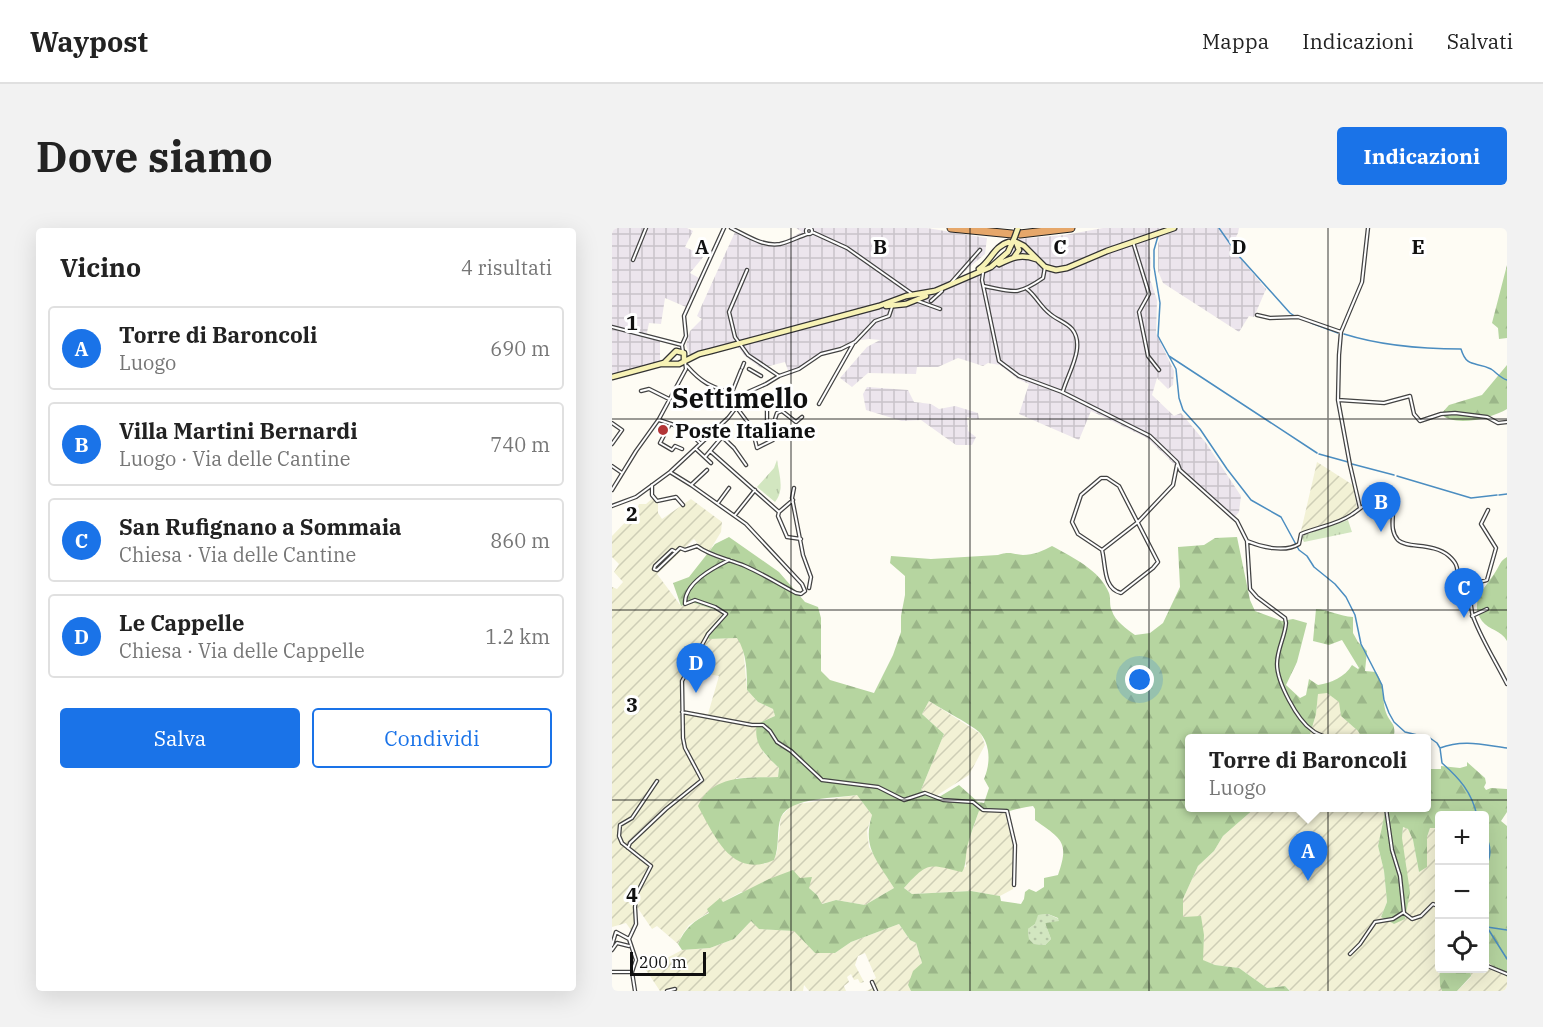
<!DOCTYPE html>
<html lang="it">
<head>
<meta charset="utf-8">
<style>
  body { margin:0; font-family:"IBM Plex Serif",serif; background:#f2f2f2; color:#222 }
  .controls { position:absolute; right:18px; bottom:18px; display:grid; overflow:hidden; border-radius:6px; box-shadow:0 6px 24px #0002 }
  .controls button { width:54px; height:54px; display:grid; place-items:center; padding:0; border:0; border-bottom:2px solid #e0e0e0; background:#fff; color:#222; font:30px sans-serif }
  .scale { position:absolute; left:18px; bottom:15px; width:76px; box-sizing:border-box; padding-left:6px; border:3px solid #101010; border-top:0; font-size:16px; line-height:21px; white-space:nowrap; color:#101010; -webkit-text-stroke:4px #fff; paint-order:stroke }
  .you { position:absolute; left:528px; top:452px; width:21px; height:21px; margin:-15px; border:4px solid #fff; border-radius:50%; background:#1a73e8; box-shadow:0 0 0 9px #1a73e833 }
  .badge { display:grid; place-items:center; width:39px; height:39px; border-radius:50%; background:#1a73e8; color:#fff; font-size:20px; font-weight:700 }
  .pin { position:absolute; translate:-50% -50px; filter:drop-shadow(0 2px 3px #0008) }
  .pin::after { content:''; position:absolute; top:32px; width:21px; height:18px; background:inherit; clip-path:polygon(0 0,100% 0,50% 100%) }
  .popup { position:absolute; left:573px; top:506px; width:246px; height:78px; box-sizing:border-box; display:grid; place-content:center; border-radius:6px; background:#fff; filter:drop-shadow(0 2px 4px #0005); font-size:20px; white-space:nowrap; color:#767676 }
  .popup b { font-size:22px; color:#222 }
  .popup::after { content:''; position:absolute; left:50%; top:100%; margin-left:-12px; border:12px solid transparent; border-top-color:#fff }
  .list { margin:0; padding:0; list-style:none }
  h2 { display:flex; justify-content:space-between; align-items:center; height:78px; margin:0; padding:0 24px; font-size:26px }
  h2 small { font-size:20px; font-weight:400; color:#767676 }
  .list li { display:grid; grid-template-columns:39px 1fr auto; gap:18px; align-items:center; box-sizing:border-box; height:84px; margin:0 12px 12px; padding:0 12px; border:2px solid #e0e0e0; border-radius:6px }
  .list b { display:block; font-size:22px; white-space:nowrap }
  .list p { margin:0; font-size:20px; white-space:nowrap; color:#767676 }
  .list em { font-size:20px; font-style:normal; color:#767676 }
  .actions { display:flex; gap:12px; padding:18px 24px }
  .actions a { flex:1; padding:14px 0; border:2px solid #1a73e8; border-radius:6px; text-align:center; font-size:21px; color:#1a73e8 }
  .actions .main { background:#1a73e8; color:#fff }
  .icon { flex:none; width:33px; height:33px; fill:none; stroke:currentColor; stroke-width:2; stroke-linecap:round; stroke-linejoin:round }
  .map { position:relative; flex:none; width:895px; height:763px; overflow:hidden; border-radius:6px }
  header { display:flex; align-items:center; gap:36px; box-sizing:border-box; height:84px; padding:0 30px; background:#fff; border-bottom:2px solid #e0e0e0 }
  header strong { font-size:28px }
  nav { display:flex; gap:33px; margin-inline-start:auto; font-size:21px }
  .intro { display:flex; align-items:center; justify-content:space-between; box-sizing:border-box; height:144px; padding:0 36px }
  h1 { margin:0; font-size:42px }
  .button { padding:15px 27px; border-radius:6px; background:#1a73e8; color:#fff; font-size:21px; font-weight:700 }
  main { display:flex; gap:36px; padding:0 36px }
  aside { flex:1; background:#fff; border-radius:6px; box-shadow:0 6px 24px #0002 }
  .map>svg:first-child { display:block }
  .industrial { fill:url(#industrial-grid) }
  .farmland { fill:url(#farmland-furrows); fill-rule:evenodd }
  .grass { fill:url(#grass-dots) }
  .forest { fill:url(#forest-firs); fill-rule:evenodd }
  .park { fill:url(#park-tufts) }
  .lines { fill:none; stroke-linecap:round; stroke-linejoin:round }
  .stream { stroke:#4b8dc0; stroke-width:1.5 }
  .street-casing { stroke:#434343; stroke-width:4.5 }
  .secondary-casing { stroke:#323232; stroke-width:7 }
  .highway-casing { stroke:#212121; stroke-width:9 }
  .street { stroke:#fff; stroke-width:2 }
  .secondary { stroke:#f7f2b5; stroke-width:4.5 }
  .highway { stroke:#e6a76a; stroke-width:7 }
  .secondary-bridge-casing { stroke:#323232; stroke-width:7; stroke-linecap:butt }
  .secondary-bridge { stroke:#f7f2b5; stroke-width:4.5 }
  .grid { fill:none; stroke:#101010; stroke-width:1.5; stroke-opacity:0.55 }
  .poi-dot { fill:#b23536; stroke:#fff; stroke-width:2 }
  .labels { text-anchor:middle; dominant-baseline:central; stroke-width:6; stroke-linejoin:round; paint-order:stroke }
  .poi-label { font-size:21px; font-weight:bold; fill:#101010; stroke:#fff; text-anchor:start }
  .district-label { font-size:27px; font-weight:bold; fill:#101010; stroke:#fff }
  .grid-label { font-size:20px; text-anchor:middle; font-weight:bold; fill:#101010; stroke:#fff; stroke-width:6; stroke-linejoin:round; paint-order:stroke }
</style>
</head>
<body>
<header>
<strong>Waypost</strong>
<nav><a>Mappa</a><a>Indicazioni</a><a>Salvati</a></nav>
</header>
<div class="intro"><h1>Dove siamo</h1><a class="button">Indicazioni</a></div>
<main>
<aside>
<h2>Vicino<small>4 risultati</small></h2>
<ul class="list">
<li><span class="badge">A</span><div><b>Torre di Baroncoli</b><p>Luogo</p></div><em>690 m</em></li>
<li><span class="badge">B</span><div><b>Villa Martini Bernardi</b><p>Luogo · Via delle Cantine</p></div><em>740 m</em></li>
<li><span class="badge">C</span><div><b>San Rufignano a Sommaia</b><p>Chiesa · Via delle Cantine</p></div><em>860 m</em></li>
<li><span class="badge">D</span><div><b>Le Cappelle</b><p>Chiesa · Via delle Cappelle</p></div><em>1.2 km</em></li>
</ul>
<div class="actions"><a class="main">Salva</a><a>Condividi</a></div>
</aside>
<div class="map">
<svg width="895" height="763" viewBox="0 0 895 763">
  <defs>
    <pattern id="industrial-grid" width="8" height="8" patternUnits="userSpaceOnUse" patternTransform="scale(1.5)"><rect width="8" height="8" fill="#ece5ed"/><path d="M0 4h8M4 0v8" fill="none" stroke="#c9c3ca"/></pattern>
    <pattern id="farmland-furrows" width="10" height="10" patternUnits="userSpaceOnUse" patternTransform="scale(1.5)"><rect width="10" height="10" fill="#f2f1d5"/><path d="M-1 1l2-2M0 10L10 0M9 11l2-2" fill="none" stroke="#ceceb6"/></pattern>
    <pattern id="grass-dots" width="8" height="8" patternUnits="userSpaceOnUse" patternTransform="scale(1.5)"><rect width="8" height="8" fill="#d2e6c0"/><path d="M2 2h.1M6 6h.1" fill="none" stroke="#b3c4a4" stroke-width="1.8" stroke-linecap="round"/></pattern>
    <pattern id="forest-firs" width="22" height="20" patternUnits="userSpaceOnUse" patternTransform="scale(1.5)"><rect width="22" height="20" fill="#b6d5a0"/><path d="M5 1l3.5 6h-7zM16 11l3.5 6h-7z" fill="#9bb689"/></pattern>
    <pattern id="park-tufts" width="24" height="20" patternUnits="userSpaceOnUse" patternTransform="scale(1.5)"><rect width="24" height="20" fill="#d2e6c0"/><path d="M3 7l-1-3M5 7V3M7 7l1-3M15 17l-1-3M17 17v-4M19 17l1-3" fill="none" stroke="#b3c4a4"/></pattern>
  </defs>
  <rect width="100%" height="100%" fill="#fefcf4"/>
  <path class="industrial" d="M0,0H75L81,3L73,19L92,28L78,45L87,50L74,79L53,70L49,96L37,95L34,109L48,113V136L0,149Z
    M184,0H315L375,10L373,26L345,50L347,54L389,37L401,24L406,11L453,7L491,0H550L551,8L568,0H627L626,5L619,19L654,61L642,89L637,88L627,104L551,55L546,43V16L548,10L536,12L539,34L538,51L545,72L544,105L562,143L561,157L556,161L545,150L540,167L562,188L569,185L594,215L629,268L627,284L620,292L535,210L479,183L467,212L407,186L417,156L406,151L388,137L376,135L371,138L346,130L326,139H305L304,146L256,145L240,159L228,150L255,119L268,112L257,111L241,113L199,130L178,148L173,134L149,140L133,128L125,118L79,130L74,117L78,103L90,91L85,88L123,4L157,14H170L190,4Z
    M255,159L296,162L302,174L319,176L327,181L343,178L366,185L367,191L355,189L356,203L364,209L360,217H344L309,192L290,193L254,182L251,166Z"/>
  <path class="farmland" d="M705,234L741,257L745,280L735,288L690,304L689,303Z
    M41,270L46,274V285L50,291L79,271L110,294L109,304L95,327L82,311L45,346L69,378L79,374L113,386L97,411L125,410L131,419L135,462L146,474L161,481L163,488L145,496L151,524L167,540L166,549L124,550L152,636L162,631L165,624L169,589L180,577L245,567L260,587L255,603L257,619L282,660L253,677L224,672L209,676L205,667L197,660L129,664L111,674L108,671L97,684L77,697L70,707L66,716L45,698L40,701L25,679L22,681L23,693L19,702L14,695L0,699V359L5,361L11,354L2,344L7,336L0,329V308L24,283L27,276H34ZM75,442L107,448L96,486L69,483L68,456Z
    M706,465H715L728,474L729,488L746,503L750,510H697L704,486Z
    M317,473L369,506L373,517L357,547L324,568L309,562L332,506L310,486Z
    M643,580H771L773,584L766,618L772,643L775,674L769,689L782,696L791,599L796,601L801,612L807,644L815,638V609L818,600H827L826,720L830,763H679L673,758L655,760L627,740L603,737L590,732L592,707L571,689V671L586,638L602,623L611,608Z
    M380,581L393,585L401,617V661L388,668L359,663L300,666L292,660L308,642L321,637L354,639L353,628L356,615L367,583Z
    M139,693L148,701L183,703L203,725H223L239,714L287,696L298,712L304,715L310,735L296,757L299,763H254L263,759L261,752L264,750L253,725L246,728L243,737L252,754L248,755L246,751L242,752L239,746L235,749L237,754L232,758L234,763H197L192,757L191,763H62L61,760L48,763L34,742H43L49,738L55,730L70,722L98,720L122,711Z
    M873,732L895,749V763H845L859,749L858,741L873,740Z"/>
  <path class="grass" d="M436,686L447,691V694L433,695L439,711L433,717L422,716L417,711L416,701L423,696L425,687Z"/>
  <path class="forest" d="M895,37V110L887,111L886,100L880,95Z
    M895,137V181C880,190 843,200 829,186L837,177L870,167Z
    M117,309L167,344L193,374L206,379L209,390V443L218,452L262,465L281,427L289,404V388L293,367V348L278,335L279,328L319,331L386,327C398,323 400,326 411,327C421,327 431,323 440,318C460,329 488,342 497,365C499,370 497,378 500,383C503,393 515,401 523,407L538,405L551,395L568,359L566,319L592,317L603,310L625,309L638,372L643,383L670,393L681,391L695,395L685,434L674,457L688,470L694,467L697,451L706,457C719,455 733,449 740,437L746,441L747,440L730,412L717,417L701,413L704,381C717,382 727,388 741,389V405L746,414L755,423L753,443L764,444C774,459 769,473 775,487C777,492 782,496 782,500C783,504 782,507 781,510H750L746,503L729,488L727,474L715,465L706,466L704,486L697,510H578V580H643L611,608L602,623L586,638L571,671V689L589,688L592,707L591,732L603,737L627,740L655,760L673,758L678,763H299L296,757L301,743L310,735L304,715L298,712L287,696L239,714L223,725H203L182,703L147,701L139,693L122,711L98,720L70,722L66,716C73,700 82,693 97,685L95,681L108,670L111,674L157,651L181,642L188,650L200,649L197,660L205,667L210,676L224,672L253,677L282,660C265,632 250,620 260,587L245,567C226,570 178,569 169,589C164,602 168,618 162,632C120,651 103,609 86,578C100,546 136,550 166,549L167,540C153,526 141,517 145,496L163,488L161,481L146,474L135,462C135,444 135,425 125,410L97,411L93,406L112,385L79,374L69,378L61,355L77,349L103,316ZM317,473C326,479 364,499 369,506C379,519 378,537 372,551L377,560L372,575L366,574L347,557L327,569L309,562L332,506L310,486ZM421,578L423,581V592C449,611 458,613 446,647L432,650V659L424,664L417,661L413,664L412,671L409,676L389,673L388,668L359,663L300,666L292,660C316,633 317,636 350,644C355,637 353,625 356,616C359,605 363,594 367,583L380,581L393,585C398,582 414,579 421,578ZM436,686L446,690L447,693L433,695L439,711L433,717L422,716L417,711L416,701L423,696L426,687Z
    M895,329V413C889,402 877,402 870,393C856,374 874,359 884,343C888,337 888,333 895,329Z
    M855,534L873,550L874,555L872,559L874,562L879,560L895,561V584L889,593L895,598V749L873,732V588H828L827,600H818L815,609V639L807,644L801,612L796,601L791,599L790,610L798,664L793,691L782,696L769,689L775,674L772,643L766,618L773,584L771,580H814L815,541H829V538L848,540L855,538Z
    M827,680L828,740L858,741L859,748L845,763H830L828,758L826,686Z"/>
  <path class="park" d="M165,232C167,246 173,262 163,274L145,259L162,240Z
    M736,292L740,304L692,314L690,310L692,307Z"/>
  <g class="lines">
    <path class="stream" d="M607,0L626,27L678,85L684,89
      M546,8L542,22V39L548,75L546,108L564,141L567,170L571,182L588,201L615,241L639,272L669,289L687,322L695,328L702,339L723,356L734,369L743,387L749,416L770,457L772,472L777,485L782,494L793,504L818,510L825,515L828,520L830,535C847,550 860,564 865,588
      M699,95L726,105
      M732,106C767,117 812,121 849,121C855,141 864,133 879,141C885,145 888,150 895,152
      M557,128L705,225
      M707,226L736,234
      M740,236L782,247
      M785,248L859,270L885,267
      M887,267L895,266
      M828,520C851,511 872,517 895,520
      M873,607C880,619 879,629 873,641
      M873,696L895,731
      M875,699L895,702"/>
    <g class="street-casing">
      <path id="street" d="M194 3a3 3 0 1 1 6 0a3 3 0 1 1-6 0Z
        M119,0C134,7 151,19 168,16C177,14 186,9 195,6
        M200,4L235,20L299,65
        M521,14L537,66L527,84L536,128L547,142
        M21,32L34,0
        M135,42L117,84L123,109L136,127L167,148
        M371,45L370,52L387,133L407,148L450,164L538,208L565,234L568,242L625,293L635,313C649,319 673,325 687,316L689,306C705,299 724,297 739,287C750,280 765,265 777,268C787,281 774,298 786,312C795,321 821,314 837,328C848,338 844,341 847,353C848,360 855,366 858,373C860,379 859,385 862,391C871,414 884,434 895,456
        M338,56L368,22
        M372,58C402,64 405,68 431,50L433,39
        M415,61C424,68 428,78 437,85C443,91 454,94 460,101C474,118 456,145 451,163
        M306,73L328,81
        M319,73L330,63
        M645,87L658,90L686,89L729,104
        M0,99L70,117
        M71,124L70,117L74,108L72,88L112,0
        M75,138C95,161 105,159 131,169
        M130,140L132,135
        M137,141L149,148
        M121,162L129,142
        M29,163L37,161L57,171
        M726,172L772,175L798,168L802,186L808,193L829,186L843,185L875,189L886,195L895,194
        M207,176L241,116
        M125,180L140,200L145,220L161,212L163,191L165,185L170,183L184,194L190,189
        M155,182V199L162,200
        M47,192L74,201L88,215
        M0,195L10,202L0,216
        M58,196L48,215L60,222L63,218L70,221
        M103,202L122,220L134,237
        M84,221L99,235
        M98,223L167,284L166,288L175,309L189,311
        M93,229L110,209
        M0,238L10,245
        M58,244L79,257L134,296L190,356L193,363L189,366L184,365C167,356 151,346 133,338C116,331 98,328 85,318L73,322L68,320L45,342L42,341L43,338L60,322L64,324
        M489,250H495L507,258L546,334L541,340L509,365C491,361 494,337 490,322L466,306L460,294L469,267Z
        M40,257V267L45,273L64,269L71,277
        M79,257L95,242
        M182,260L180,270L191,327L199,349L197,360
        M0,262L24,223L47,191L74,141L73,133
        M106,275L117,260
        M0,278L24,269L58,244L116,190L136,164L154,156L167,148L187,141L209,126L229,121L243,114L263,93L277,88L280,79
        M748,280L738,237L726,172L727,127L729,104L750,54L756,0
        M167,284L181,272
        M123,287L143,262
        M635,313L638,361L645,369L673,390L674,395C673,409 665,421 665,436C665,454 685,492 700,502C704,506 711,508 717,510
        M490,322L526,294L561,257L565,237
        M850,359L875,352L884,320L869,296L876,282
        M860,388L875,381
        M70,484L140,497H151L158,503L165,514L179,523L210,552L266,559L292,572L313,565L331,572L361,574L371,582L395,583L403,617L402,657
        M774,580L780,622L788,648L792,685L800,691L809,688L821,676L828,679
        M16,620L18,615L54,581L90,552L73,520L71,510L70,453L96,406L114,386L103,379L83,372L73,376C72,355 101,340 117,332
        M0,717L4,704L17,711
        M0,722L5,715L17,718
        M738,726L748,716L763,694L781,691L792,684
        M873,737L895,746
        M0,744H20
        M260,754L264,763
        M23,763L20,744L24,732L17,711L24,696L23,679L25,665L39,638L10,615L7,608L8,597L20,590L45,553
        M55,763L63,761"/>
    </g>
    <g class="secondary-casing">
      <path id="secondary" d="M404,14L412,18L433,39L444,42L455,40L495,23L562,0
        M402,29L407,22L404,14
        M387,36C401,29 409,26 424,31
        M367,41C379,33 382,18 397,14
        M274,78L294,76L314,68
        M48,136H67L87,126L99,123L267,78L294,68L323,63L379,39L396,24L402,11
        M0,149L52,135L64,123L72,125V133"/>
    </g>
    <g class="highway-casing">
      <path id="highway" d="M339,0L400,6
        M408,6L459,0"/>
    </g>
    <use href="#street" class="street"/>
    <use href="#secondary" class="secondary"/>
    <use href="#highway" class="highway"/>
    <g class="secondary-bridge-casing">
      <path id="secondary-bridge" d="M402,11L406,0"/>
    </g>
    <use href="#secondary-bridge" class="secondary-bridge"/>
  </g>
  <path class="grid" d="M179,0V763M358,0V763M537,0V763M716,0V763M0,191H895M0,382H895M0,572H895"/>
  <circle class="poi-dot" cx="51" cy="202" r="6"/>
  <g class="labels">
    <g class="poi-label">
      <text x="63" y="202">Poste Italiane</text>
    </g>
    <g class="district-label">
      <text x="128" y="169">Settimello</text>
    </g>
  </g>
  <g class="grid-label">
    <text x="90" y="26">A</text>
    <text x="268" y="26">B</text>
    <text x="448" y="26">C</text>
    <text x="627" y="26">D</text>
    <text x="806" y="26">E</text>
    <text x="20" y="102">1</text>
    <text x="20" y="293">2</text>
    <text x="20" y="484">3</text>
    <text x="20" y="674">4</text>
  </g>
</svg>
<div class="controls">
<button>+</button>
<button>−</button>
<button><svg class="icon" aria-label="locate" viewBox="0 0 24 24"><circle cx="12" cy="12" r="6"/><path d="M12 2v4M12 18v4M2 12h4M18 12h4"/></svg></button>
</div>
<div class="scale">200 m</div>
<div class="you"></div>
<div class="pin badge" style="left:696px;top:653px">A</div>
<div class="popup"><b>Torre di Baroncoli</b>Luogo</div>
<div class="pin badge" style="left:769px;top:304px">B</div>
<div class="pin badge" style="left:852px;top:390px">C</div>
<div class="pin badge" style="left:84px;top:465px">D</div>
</div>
</main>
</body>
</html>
